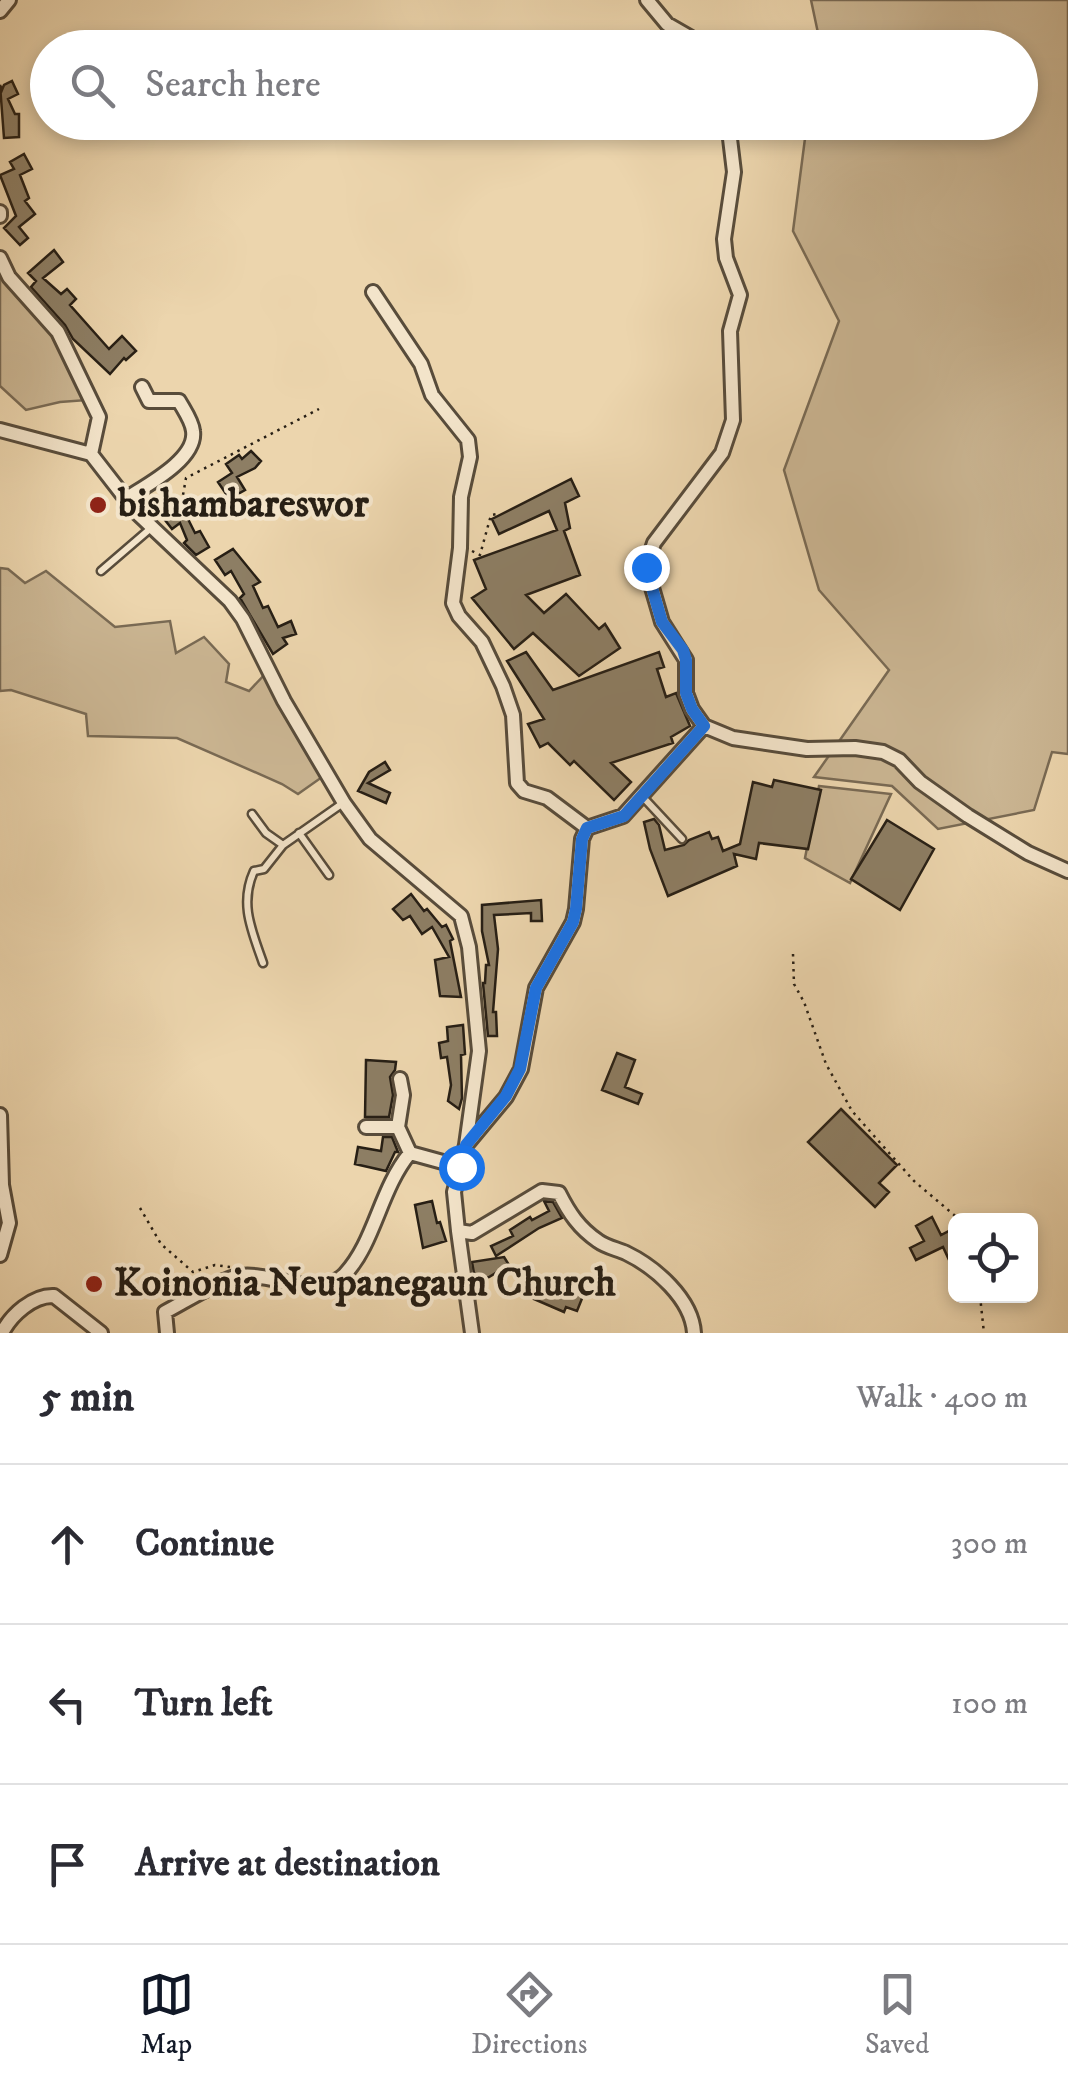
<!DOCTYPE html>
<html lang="en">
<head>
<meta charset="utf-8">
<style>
  body { margin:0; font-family:"IM FELL DW Pica",serif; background:#f2f2f3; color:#2b2b33 }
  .controls { position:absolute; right:30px; bottom:30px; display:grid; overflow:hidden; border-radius:15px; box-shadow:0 5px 15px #0003 }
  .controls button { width:90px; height:90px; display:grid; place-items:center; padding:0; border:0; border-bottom:2px solid #e1e1e2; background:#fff; color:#2b2b33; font:50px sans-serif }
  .stop { position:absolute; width:30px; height:30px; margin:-22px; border:8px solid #1a73e8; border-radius:50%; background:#fff }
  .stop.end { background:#1a73e8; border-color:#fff; box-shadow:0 2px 10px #0008 }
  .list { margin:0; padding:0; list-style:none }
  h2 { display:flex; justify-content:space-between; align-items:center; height:130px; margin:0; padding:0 40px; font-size:42px }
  h2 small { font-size:32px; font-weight:400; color:#7c7c81 }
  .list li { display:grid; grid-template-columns:65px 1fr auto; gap:30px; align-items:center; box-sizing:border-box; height:160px; padding:0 40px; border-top:2px solid #e1e1e2 }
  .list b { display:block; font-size:38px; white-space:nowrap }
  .list em { font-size:32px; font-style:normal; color:#7c7c81 }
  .icon { flex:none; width:55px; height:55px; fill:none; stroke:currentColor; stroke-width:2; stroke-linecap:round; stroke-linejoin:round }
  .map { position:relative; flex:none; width:1068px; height:1333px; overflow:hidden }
  .search { position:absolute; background:#fff; box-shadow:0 5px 15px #0003; left:30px; right:30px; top:30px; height:110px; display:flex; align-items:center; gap:25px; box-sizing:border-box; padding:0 35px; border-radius:55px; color:#7c7c81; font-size:38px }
  .sheet { height:610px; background:#fff }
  nav { display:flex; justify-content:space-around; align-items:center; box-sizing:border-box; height:140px; border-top:2px solid #e1e1e2; background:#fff; font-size:28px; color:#7c7c81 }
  nav a { display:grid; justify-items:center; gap:5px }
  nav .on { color:#111827 }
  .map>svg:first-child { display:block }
  .green { fill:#cbb693; stroke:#796a54; stroke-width:2.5 }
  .building { fill:#8d7e64; stroke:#271f15; stroke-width:2.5 }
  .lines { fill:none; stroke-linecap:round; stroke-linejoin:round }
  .lane-casing { stroke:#584c3b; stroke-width:11 }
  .street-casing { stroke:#584c3b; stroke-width:18 }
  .path { stroke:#271f15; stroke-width:2.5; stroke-dasharray:2.5 5; stroke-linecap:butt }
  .lane { stroke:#f3e4ca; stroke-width:6 }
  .street { stroke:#f3e4ca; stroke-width:12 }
  .route { stroke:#1a73e8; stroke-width:12 }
  .poi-dot { fill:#8f2418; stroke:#f3e4ca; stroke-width:4 }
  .labels { text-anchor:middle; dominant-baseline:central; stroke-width:8; stroke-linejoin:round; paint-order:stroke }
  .poi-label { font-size:40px; font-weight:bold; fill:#271f15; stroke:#f3e4ca; text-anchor:start }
</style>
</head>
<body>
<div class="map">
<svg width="1068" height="1333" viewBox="0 0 1068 1333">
  <rect width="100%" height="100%" fill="#ecd5ad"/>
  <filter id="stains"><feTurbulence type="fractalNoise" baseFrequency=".002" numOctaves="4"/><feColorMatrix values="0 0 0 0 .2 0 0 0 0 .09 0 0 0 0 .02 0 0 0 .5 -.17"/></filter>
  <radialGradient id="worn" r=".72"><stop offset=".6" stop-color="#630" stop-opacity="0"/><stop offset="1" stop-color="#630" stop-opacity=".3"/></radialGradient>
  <path class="green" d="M811,0H1068V754L1052,752L1034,810L938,829L892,786L814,777L889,670L819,590L784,470L839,321L793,231L807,123L1020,122V48L816,47L818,33Z
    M0,273L52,334L88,400L60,402L26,410L0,386Z
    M0,568L8,569L25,583L46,571L115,627L170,621L176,653L204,637L229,664L226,682L249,691L267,672L325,775L298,794L282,784L177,738L88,736L86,714L11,690L0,691Z
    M819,786L891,794L850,883L805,858Z"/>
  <path class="building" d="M12,81L18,94L8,99L15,114H19V137L4,138L0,85L2,90L4,85Z
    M24,154L32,169L20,175L29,198L25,201L35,214L19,227L28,238L20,245L4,228L16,216L0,175L14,169L10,162Z
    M54,250L63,262L43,278L61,294L67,289L76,299L70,305L109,349L122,336L136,351L126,360L124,358L110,374L73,339L65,325L31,287L36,281L28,273Z
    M251,451L261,461L255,468L237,477L245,490L238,494L241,499L233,504L218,482L232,473L226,464L239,455L242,459Z
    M571,479L579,496L565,503L570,528L564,531L580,575L526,595L544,613L566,594L599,629L605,624L620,648L579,676L533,633L514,649L472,598L486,589L474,560L557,530L549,511L499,534L492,519Z
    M183,509L195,533L200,531L209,547L196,555L184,543L187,540L180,523L172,529L165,520Z
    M233,549L260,582L253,586L263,608L268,606L278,627L291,621L296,634L283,638L287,644L273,654L240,598L244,594L231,571L225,575L215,560Z
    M526,652L553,690L659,652L664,667L657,669L666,697L676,693L690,726L671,737L673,743L611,763L631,782L614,800L574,761L570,765L548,743L540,747L528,724L544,719L507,661Z
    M385,762L390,770L368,783L390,793L386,803L358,791L369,772Z
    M774,780L821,790L808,849L759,843L756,859L734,854L737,866L668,896L650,849L644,822L654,819L659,825L665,850L684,845L689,840L709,832L712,839L718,837L723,851L740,844L753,782L772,787Z
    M887,820L934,849L900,910L851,879Z
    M411,894L424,911L427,909L442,927L446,925L453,939L450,941L461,997L440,996L435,960L449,957L432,927L422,934L410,916L403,920L393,909Z
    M541,900L542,921H531V913L494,915L498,949L493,1012H496L497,1036H488L483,983H485L486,965H489L482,931V905Z
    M463,1025L465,1054L461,1055L462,1098L459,1109L448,1101L451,1085L447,1057L441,1058L439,1043L448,1041L447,1027Z
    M617,1053L635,1060L625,1087L642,1094L638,1104L602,1090Z
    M366,1060L396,1062L395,1070L390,1077L393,1095L389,1117H365Z
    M841,1109L897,1165L879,1183L889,1192L875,1207L808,1142Z
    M383,1137H392L398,1152H395L386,1171L355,1164L358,1147L381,1151Z
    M432,1201L437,1223L440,1222L446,1241L423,1248L415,1205Z
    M544,1201L553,1202L562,1218L539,1228L496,1256L491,1246L513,1236L510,1230L530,1217L532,1220L549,1211Z
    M932,1217L941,1235L949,1231L956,1243V1275L943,1247L916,1260L910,1248L924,1241L916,1226Z
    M504,1257L509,1265L489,1277L475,1279L472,1262Z
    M540,1286L557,1295L559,1289L583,1296L577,1311L566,1307L564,1312L534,1299Z"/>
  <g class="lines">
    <g class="lane-casing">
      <path id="lane" d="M101,571L151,528
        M641,795L682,839
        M252,814L266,833L283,845
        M299,833L329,875
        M263,963C252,931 239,904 254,871L264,869L283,845L343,803"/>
    </g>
    <g class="street-casing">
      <path id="street" d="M647,0L667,24L693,39L697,48
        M0,11L9,0
        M728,122L734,172L724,239L726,258L740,295L730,331L733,420L722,453L654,543L646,567L662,622L686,660V693L692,709L704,726L733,738L807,749L855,748L883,752L899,760L920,782L968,816L1028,853L1068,871
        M0,212V216
        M0,258L9,277L58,332L99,417L91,454
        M373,292L421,364L432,395L468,440L470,457L461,497L460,548L453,603L459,616L482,642L503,686L513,715L517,783L524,791L547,798L587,828
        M0,430L91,454L136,512L230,601L243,619L284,701L344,803L370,839L461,916L469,947L479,1051L466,1145L454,1192L458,1231L472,1233L542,1191L559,1193C569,1213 579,1228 598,1241C606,1247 617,1249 626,1253C655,1267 692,1299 694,1333
        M127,498C147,485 197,459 193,431C192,421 184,410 179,401H149L142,387
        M0,1115L2,1185L9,1223L0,1255
        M366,1127H398L410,1153
        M398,1127L403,1095L400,1079
        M466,1145L506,1097L521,1069L536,988L573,922L576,909L582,839L587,828L623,816L704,726
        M458,1231L472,1333
        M2,1333C11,1315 33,1295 54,1296L101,1333
        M167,1333L165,1312C183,1303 221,1278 241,1276C272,1272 320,1301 345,1274C375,1242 380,1189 410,1153L461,1167"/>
    </g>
    <path class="path" d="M148,508L183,495L186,478L319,409
      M472,551L480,555L491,515L497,514
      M793,954L794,984L804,1002L826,1064L852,1111L914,1181L960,1220
      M140,1208L161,1244L193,1272L215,1265L230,1267
      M980,1296L984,1333"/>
    <use href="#lane" class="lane"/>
    <use href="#street" class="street"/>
  </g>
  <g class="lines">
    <path class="route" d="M461,1167L466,1145L506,1096L520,1069L536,988L573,922L576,909L582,839L587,828L624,816L704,726L692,709L686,693V660L683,650L662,622L646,567"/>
  </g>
  <g class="poi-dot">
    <circle cx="98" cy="505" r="10"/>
    <circle cx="94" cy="1284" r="10"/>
  </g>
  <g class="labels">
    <g class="poi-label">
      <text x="118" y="505">bishambareswor</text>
      <text x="114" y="1284">Koinonia Neupanegaun Church</text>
    </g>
  </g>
  <rect width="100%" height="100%" filter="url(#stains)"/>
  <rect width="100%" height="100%" fill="url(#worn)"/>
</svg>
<div class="controls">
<button><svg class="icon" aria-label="locate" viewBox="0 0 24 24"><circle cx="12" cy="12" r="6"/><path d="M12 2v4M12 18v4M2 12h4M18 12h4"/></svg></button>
</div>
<div class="stop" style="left:461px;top:1167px"></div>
<div class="stop end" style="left:646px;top:567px"></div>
<div class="search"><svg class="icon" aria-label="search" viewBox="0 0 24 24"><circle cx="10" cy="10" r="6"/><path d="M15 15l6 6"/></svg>Search here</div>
</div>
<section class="sheet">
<h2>5 min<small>Walk · 400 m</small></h2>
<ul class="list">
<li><svg class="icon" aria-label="ahead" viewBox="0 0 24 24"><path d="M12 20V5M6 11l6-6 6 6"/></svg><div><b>Continue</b></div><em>300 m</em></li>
<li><svg class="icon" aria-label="left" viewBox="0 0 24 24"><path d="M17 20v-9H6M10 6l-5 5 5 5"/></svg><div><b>Turn left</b></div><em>100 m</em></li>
<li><svg class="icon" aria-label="arrive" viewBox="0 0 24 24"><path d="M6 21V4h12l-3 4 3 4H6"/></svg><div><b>Arrive at destination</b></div></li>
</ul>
</section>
<nav>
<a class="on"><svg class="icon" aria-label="map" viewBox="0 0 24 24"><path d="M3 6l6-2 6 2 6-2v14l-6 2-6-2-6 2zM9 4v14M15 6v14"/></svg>Map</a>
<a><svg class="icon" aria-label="directions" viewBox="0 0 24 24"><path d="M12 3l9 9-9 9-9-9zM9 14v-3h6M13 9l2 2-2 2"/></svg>Directions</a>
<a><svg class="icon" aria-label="saved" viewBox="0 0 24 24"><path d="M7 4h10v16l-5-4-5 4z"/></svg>Saved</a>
</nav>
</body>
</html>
